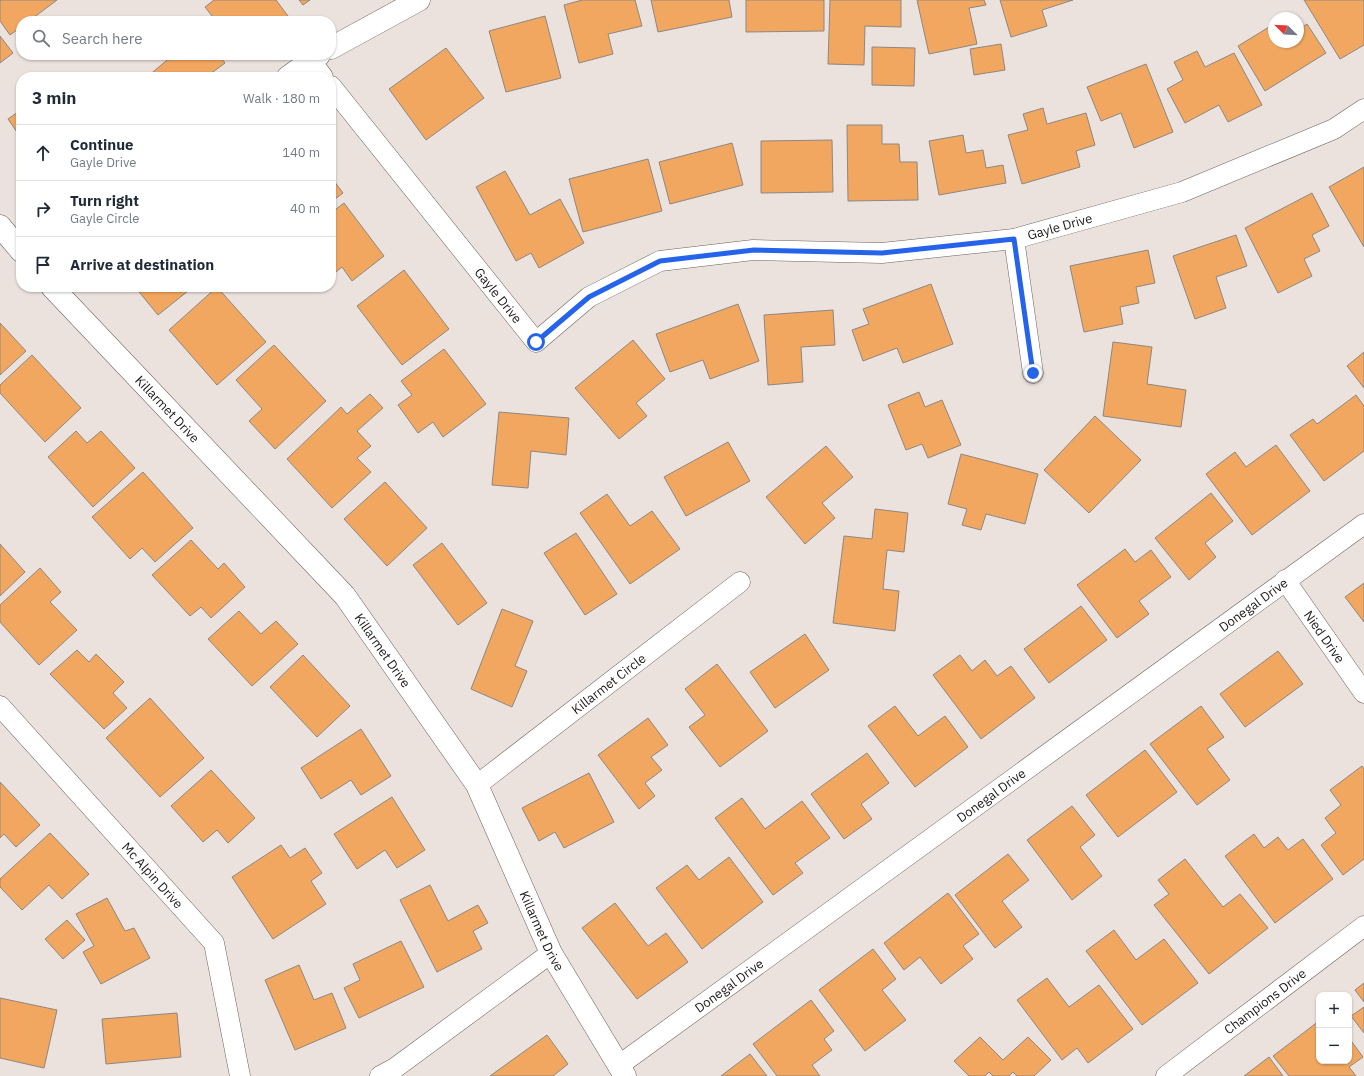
<!DOCTYPE html>
<html lang="en">
<head>
<meta charset="utf-8">
<style>
  body { margin:0; font-family:"IBM Plex Sans",sans-serif; background:#f2f2f3; color:#1f2937 }
  .controls { position:absolute; right:12px; bottom:12px; display:grid; overflow:hidden; border-radius:8px; box-shadow:0 1px 3px #0004 }
  .controls button { width:36px; height:36px; display:grid; place-items:center; padding:0; border:0; border-bottom:1px solid #e0e1e3; background:#fff; color:#1f2937; font:20px sans-serif }
  .compass { position:absolute; left:1268px; top:12px; width:36px; height:36px; border-radius:50%; background:#fff; box-shadow:0 1px 3px #0004; rotate:294deg }
  .stop { position:absolute; width:12px; height:12px; margin:-9px; border:3px solid #2563eb; border-radius:50%; background:#fff }
  .stop.end { background:#2563eb; border-color:#fff; box-shadow:0 1px 4px #0008 }
  .list { margin:0; padding:0; list-style:none }
  h2 { display:flex; justify-content:space-between; align-items:center; height:52px; margin:0; padding:0 16px; font-size:17px }
  h2 small { font-size:13px; font-weight:400; color:#747a83 }
  .list li { display:grid; grid-template-columns:26px 1fr auto; gap:12px; align-items:center; box-sizing:border-box; height:56px; padding:0 16px; border-top:1px solid #e0e1e3 }
  .list b { display:block; font-size:15px; white-space:nowrap }
  .list p { margin:0; font-size:13px; white-space:nowrap; color:#747a83 }
  .list em { font-size:13px; font-style:normal; color:#747a83 }
  .icon { flex:none; width:22px; height:22px; fill:none; stroke:currentColor; stroke-width:2; stroke-linecap:round; stroke-linejoin:round }
  .map { position:relative; flex:none; width:1364px; height:1076px; overflow:hidden }
  .search { position:absolute; background:#fff; box-shadow:0 1px 3px #0004; left:16px; top:16px; width:320px; height:44px; display:flex; align-items:center; gap:10px; box-sizing:border-box; padding:0 14px; border-radius:16px; color:#747a83; font-size:15px }
  .panel { position:absolute; background:#fff; box-shadow:0 1px 3px #0004; left:16px; top:72px; width:320px; height:220px; border-radius:16px }
  .map>svg:first-child { display:block }
  .building { fill:#f1a760; stroke:#8e8780 }
  .lines { fill:none; stroke-linecap:round; stroke-linejoin:round }
  .street-casing { stroke:#6b625e; stroke-width:21 }
  .secondary-casing { stroke:#6b625e; stroke-width:23 }
  .street { stroke:#fff; stroke-width:20 }
  .secondary { stroke:#fff; stroke-width:22 }
  .route { stroke:#2563eb; stroke-width:5 }
  .labels { text-anchor:middle; dominant-baseline:central; stroke-width:3; stroke-linejoin:round; paint-order:stroke }
  .street-label { font-size:13px; fill:#1c1817; stroke:#ebe1dd }
</style>
</head>
<body>
<div class="map">
<svg width="1364" height="1076" viewBox="0 0 1364 1076">
  <rect width="100%" height="100%" fill="#ebe1dd"/>
  <path class="building" d="M0,0H57L29,21H21V27L10,35L0,21Z
    M214,0H276L288,16L281,21H216L205,7Z
    M299,0H310L303,5Z
    M582,0H635L642,26L608,34L613,54L579,63L564,5Z
    M651,0H729L732,17L658,32Z
    M746,0H824V31L746,32Z
    M830,0H901V27L865,26L864,65L828,64Z
    M917,0H984L986,5L969,8L977,44L929,54Z
    M1000,0H1073L1042,10L1047,26L1011,37Z
    M1304,0H1364V45L1340,59Z
    M545,16L561,78L506,92L489,31Z
    M1274,24V42H1298V30L1307,24L1326,53L1265,91L1238,46Z
    M0,36L13,53L0,63Z
    M1001,44L1005,70L974,75L970,49Z
    M872,47L915,48L914,86L872,85Z
    M446,48L484,98L426,140L389,89Z
    M1197,51L1205,67L1234,53L1262,105L1228,122L1219,105L1185,123L1167,89L1183,80L1174,62Z
    M173,55H219L225,63L206,77H147Z
    M1146,64L1173,132L1134,148L1121,113L1101,121L1087,87Z
    M1043,108L1047,124L1086,113L1095,145L1076,151L1080,167L1022,184L1008,135L1028,130L1023,114Z
    M21,110V138L8,119Z
    M847,125H882V144H899L900,162H917L918,200L848,201Z
    M963,135L966,153L983,150L986,168L1003,165L1006,183L939,195L929,141Z
    M832,140L833,192L761,193V141Z
    M732,143L743,185L670,204L659,162Z
    M648,159L662,211L583,232L569,179Z
    M1364,167V247L1329,187Z
    M505,171L530,215L560,199L584,243L539,268L531,253L516,261L476,187Z
    M331,177L343,193L331,202Z
    M1312,193L1329,226L1312,235L1320,251L1304,259L1312,276L1278,293L1245,228Z
    M344,203L384,256L352,281L342,267L331,276V213Z
    M1236,235L1247,266L1216,277L1226,308L1195,319L1173,256Z
    M1148,250L1155,283L1136,287L1139,303L1120,307L1123,324L1084,332L1070,266Z
    M404,270L449,329L402,365L357,306Z
    M931,284L953,344L903,363L897,348L863,361L852,330L869,324L863,309Z
    M135,287H193L158,315Z
    M217,287L266,342L217,385L169,330Z
    M738,304L759,361L710,379L703,360L670,372L656,334Z
    M833,310L835,345L801,347L803,382L768,385L764,315Z
    M0,323L26,351L0,375Z
    M633,340L665,379L636,403L647,416L619,439L575,388Z
    M1113,342L1152,347L1147,384L1186,390L1181,427L1103,416Z
    M274,345L326,401L275,449L249,421L262,409L236,380Z
    M444,349L486,404L443,437L433,422L418,433L398,405L412,395L401,381Z
    M1364,352V388L1347,366Z
    M32,355L81,408L45,442L0,393V385Z
    M919,392L925,407L942,400L961,445L928,458L922,444L906,450L888,405Z
    M370,394L383,408L357,431L371,446L357,458L371,472L332,508L287,459L341,407L347,414Z
    M1356,395L1364,406V451L1324,481L1290,435L1313,419L1317,424Z
    M499,412L569,418L566,455L531,451L528,488L492,485Z
    M1095,416L1141,460L1089,513L1044,470Z
    M76,431L87,443L101,431L135,468L93,507L48,457Z
    M728,442L750,481L686,516L664,477Z
    M1276,445L1310,491L1252,535L1206,474L1235,452L1246,467Z
    M826,446L853,477L822,503L835,518L805,544L766,497Z
    M961,454L1038,474L1025,524L986,514L981,530L962,525L967,509L948,504Z
    M143,472L193,528L155,562L142,548L130,559L92,517Z
    M385,482L427,528L387,566L344,519Z
    M1211,493L1233,521L1205,543L1216,557L1189,580L1155,538Z
    M607,494L630,526L652,511L680,549L630,584L580,513Z
    M875,509L908,513L904,552L887,550L883,589L899,591L895,631L833,623L844,536L872,539Z
    M576,533L617,594L585,615L544,553Z
    M191,540L218,569L224,563L245,587L211,618L201,607L190,616L152,575Z
    M442,543L487,603L458,625L413,565Z
    M0,544L25,572L0,596Z
    M1125,549L1135,562L1151,550L1171,577L1139,601L1149,614L1117,638L1077,585Z
    M40,568L61,592L50,602L77,630L39,665L0,622V605Z
    M1364,583V622L1345,597Z
    M1081,606L1107,640L1049,683L1024,649Z
    M502,609L533,621L515,666L527,671L512,707L471,689Z
    M239,611L261,634L276,621L298,644L252,686L208,639Z
    M805,634L829,670L775,708L750,672Z
    M77,650L89,662L96,654L124,682L113,693L127,708L104,729L50,674Z
    M1278,651L1303,684L1245,727L1220,694Z
    M303,655L350,706L317,737L270,687Z
    M960,655L972,671L985,660L997,676L1011,666L1035,698L981,739L933,675Z
    M717,664L768,731L720,767L689,727L705,715L685,689Z
    M150,698L204,758L160,797L106,738Z
    M895,706L918,736L945,716L968,747L915,787L868,726Z
    M1201,706L1224,737L1207,749L1230,780L1197,805L1150,744Z
    M648,718L668,745L651,757L662,770L645,783L655,796L639,809L598,755Z
    M361,729L391,776L361,795L351,780L321,799L301,768Z
    M1145,750L1177,792L1118,837L1086,795Z
    M867,753L889,783L861,804L872,819L844,839L811,794Z
    M1362,766L1364,769V859L1343,875L1321,845L1336,833L1325,818L1341,805L1330,790Z
    M211,770L255,818L228,843L217,830L203,842L171,806Z
    M589,773L614,822L564,848L555,832L539,841L522,808Z
    M0,782L40,825L16,847L4,834L0,838Z
    M392,797L425,850L397,868L385,850L357,869L334,834Z
    M742,798L765,829L802,801L830,838L795,863L803,873L773,895L715,818Z
    M1072,806L1095,835L1080,847L1102,876L1072,900L1027,840Z
    M50,833L89,874L62,899L49,885L22,910L0,887V879Z
    M1254,834L1264,848L1278,837L1288,850L1303,839L1333,879L1275,923L1225,856Z
    M281,845L290,858L305,848L322,873L311,881L326,904L273,939L232,877Z
    M1008,854L1029,880L1002,901L1022,927L995,948L955,895Z
    M729,857L763,902L702,949L656,888L687,865L699,880Z
    M1185,859L1223,907L1240,894L1268,928L1209,974L1154,905L1169,894L1158,880Z
    M430,885L448,921L478,905L488,923L473,931L482,949L437,972L400,900Z
    M948,893L979,934L963,946L973,959L941,984L920,957L904,970L884,943Z
    M107,898L125,931L134,928L150,958L101,984L83,952L94,946L76,914Z
    M615,903L648,946L666,933L688,962L637,999L582,928Z
    M67,920L85,940L63,959L45,939Z
    M1114,930L1136,960L1164,939L1198,983L1142,1025L1086,951Z
    M401,941L424,987L359,1018L344,988L360,980L353,964Z
    M873,949L896,979L882,990L906,1020L865,1051L819,990Z
    M299,965L314,1000L332,993L346,1028L295,1050L265,980Z
    M1047,978L1069,1007L1099,985L1133,1029L1088,1063L1077,1048L1062,1060L1017,1000Z
    M1364,983V1002L1355,990Z
    M0,998L57,1010L44,1068L0,1058Z
    M811,1000L834,1031L824,1039L832,1050L812,1065L820,1076H777L753,1044Z
    M1364,1007V1033L1351,1016Z
    M177,1013L181,1057L106,1064L102,1019Z
    M1319,1021V1061H1349V1038L1363,1057L1349,1067L1356,1076H1289L1273,1056Z
    M547,1035L568,1064L553,1076H490Z
    M980,1037L1003,1060L1028,1037L1051,1060L1034,1076H1017L1013,1072L1009,1076H993L989,1072L985,1076H969L954,1061Z
    M750,1054L767,1076H721Z
    M1269,1057L1283,1076H1244Z"/>
  <g class="lines">
    <g class="street-casing">
      <g id="street">
        <path d="M310,60L323,77"/>
        <path id="s1" d="M331,86L536,342L589,297L660,261L753,250L882,253L1014,239L1182,192L1334,129L1364,109"/>
        <path d="M1014,239L1033,373"/>
        <path id="s2" d="M1285,580L1364,693"/>
        <path id="s3" d="M0,706L214,943L240,1076"/>
        <path id="s4" d="M477,785L740,582"/>
        <path id="s5" d="M618,1066L1364,524"/>
        <path d="M380,1076L395,1068L551,953"/>
        <path id="s6" d="M1166,1076L1364,926"/>
      </g>
    </g>
    <g class="secondary-casing">
      <g id="secondary">
        <path d="M331,48L419,0"/>
        <path d="M288,77L319,55"/>
        <path d="M0,226L21,251"/>
        <path id="s7" d="M52,287L345,596L477,785L551,953L625,1076"/>
      </g>
    </g>
    <use href="#street" class="street"/>
    <use href="#secondary" class="secondary"/>
  </g>
  <g class="lines">
    <path class="route" d="M536,342L589,297L660,261L754,250L882,253L1014,239L1033,373"/>
  </g>
  <g class="labels">
    <g class="street-label">
      <text stroke="none"><textPath href="#s1" startOffset="880">Gayle Drive</textPath></text>
      <text stroke="none"><textPath href="#s1" startOffset="268">Gayle Drive</textPath></text>
      <text stroke="none"><textPath href="#s7" startOffset="168">Killarmet Drive</textPath></text>
      <text stroke="none"><textPath href="#s5" startOffset="785">Donegal Drive</textPath></text>
      <text stroke="none"><textPath href="#s2" startOffset="69">Nied Drive</textPath></text>
      <text stroke="none"><textPath href="#s7" startOffset="492">Killarmet Drive</textPath></text>
      <text stroke="none"><textPath href="#s4" startOffset="166">Killarmet Circle</textPath></text>
      <text stroke="none"><textPath href="#s5" startOffset="461">Donegal Drive</textPath></text>
      <text stroke="none"><textPath href="#s3" startOffset="228">Mc Alpin Drive</textPath></text>
      <text stroke="none"><textPath href="#s7" startOffset="816">Killarmet Drive</textPath></text>
      <text stroke="none"><textPath href="#s5" startOffset="137">Donegal Drive</textPath></text>
      <text stroke="none"><textPath href="#s6" startOffset="124">Champions Drive</textPath></text>
    </g>
  </g>
</svg>
<div class="controls">
<button>+</button>
<button>−</button>
</div>
<svg class="compass" viewBox="-18 -18 36 36"><path d="M0-13l5 13h-10z" fill="#e53935"/><path d="M0 13l5-13h-10z" fill="#747a83"/></svg>
<div class="stop" style="left:536px;top:342px"></div>
<div class="stop end" style="left:1033px;top:373px"></div>
<div class="search"><svg class="icon" aria-label="search" viewBox="0 0 24 24"><circle cx="10" cy="10" r="6"/><path d="M15 15l6 6"/></svg>Search here</div>
<section class="panel">
<h2>3 min<small>Walk · 180 m</small></h2>
<ul class="list">
<li><svg class="icon" aria-label="ahead" viewBox="0 0 24 24"><path d="M12 20V5M6 11l6-6 6 6"/></svg><div><b>Continue</b><p>Gayle Drive</p></div><em>140 m</em></li>
<li><svg class="icon" aria-label="right" viewBox="0 0 24 24"><path d="M7 20v-9h11M14 6l5 5-5 5"/></svg><div><b>Turn right</b><p>Gayle Circle</p></div><em>40 m</em></li>
<li><svg class="icon" aria-label="arrive" viewBox="0 0 24 24"><path d="M6 21V4h12l-3 4 3 4H6"/></svg><div><b>Arrive at destination</b></div></li>
</ul>
</section>
</div>
</body>
</html>
